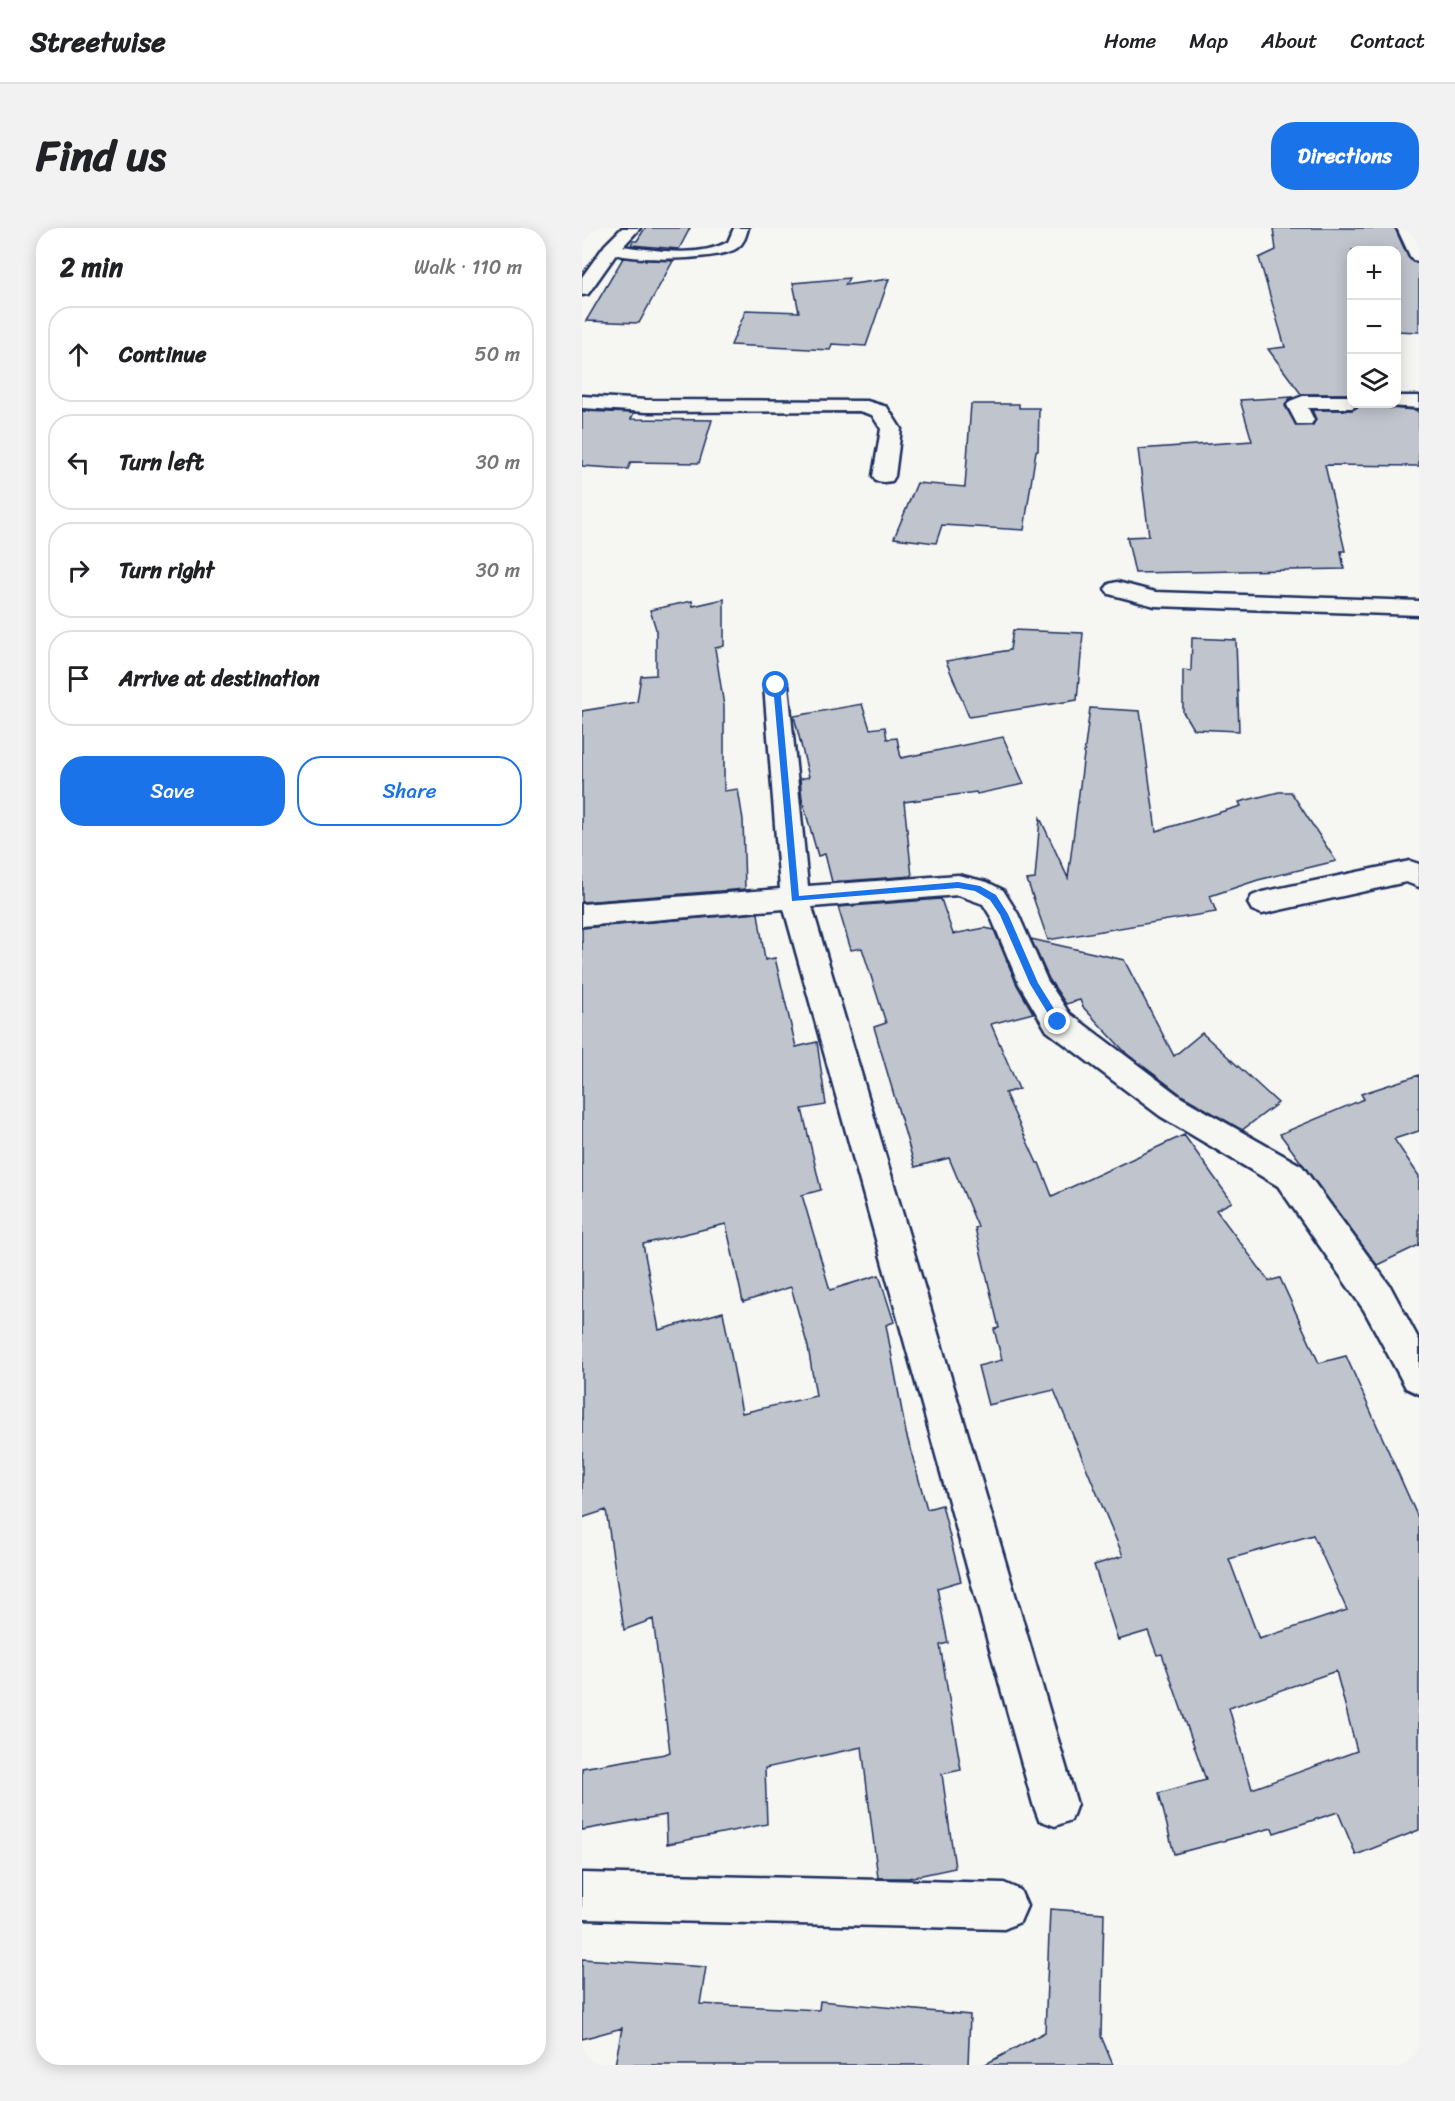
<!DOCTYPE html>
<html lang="en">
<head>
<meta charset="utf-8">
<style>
  body { margin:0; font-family:Sriracha,sans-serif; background:#f2f2f2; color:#202124 }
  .controls { position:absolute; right:18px; top:18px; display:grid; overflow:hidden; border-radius:12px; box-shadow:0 3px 15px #0003 }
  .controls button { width:54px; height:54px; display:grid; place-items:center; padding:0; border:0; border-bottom:2px solid #e0e0e0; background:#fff; color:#202124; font:30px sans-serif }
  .stop { position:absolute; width:18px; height:18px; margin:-14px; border:4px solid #1a73e8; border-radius:50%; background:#fff }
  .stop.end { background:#1a73e8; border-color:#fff; box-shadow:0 2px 6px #0008 }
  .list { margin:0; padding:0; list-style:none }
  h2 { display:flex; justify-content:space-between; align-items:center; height:78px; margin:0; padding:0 24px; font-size:26px }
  h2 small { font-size:20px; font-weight:400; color:#757577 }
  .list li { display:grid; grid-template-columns:39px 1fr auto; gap:18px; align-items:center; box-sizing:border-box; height:96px; margin:0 12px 12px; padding:0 12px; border:2px solid #e0e0e0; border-radius:24px }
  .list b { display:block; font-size:22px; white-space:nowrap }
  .list em { font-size:20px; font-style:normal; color:#757577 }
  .actions { display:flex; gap:12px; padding:18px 24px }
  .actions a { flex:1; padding:14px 0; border:2px solid #1a73e8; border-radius:24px; text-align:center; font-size:21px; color:#1a73e8 }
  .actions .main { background:#1a73e8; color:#fff }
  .icon { flex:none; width:33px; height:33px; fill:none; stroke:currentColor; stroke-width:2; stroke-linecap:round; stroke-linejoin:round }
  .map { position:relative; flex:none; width:837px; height:1837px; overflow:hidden; border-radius:24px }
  header { display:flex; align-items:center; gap:36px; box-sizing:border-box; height:84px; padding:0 30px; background:#fff; border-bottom:2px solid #e0e0e0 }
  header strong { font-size:28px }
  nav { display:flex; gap:33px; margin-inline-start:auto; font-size:21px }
  .intro { display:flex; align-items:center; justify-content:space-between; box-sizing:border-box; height:144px; padding:0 36px }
  h1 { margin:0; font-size:42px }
  .button { padding:15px 27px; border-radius:24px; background:#1a73e8; color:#fff; font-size:21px; font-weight:700 }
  main { display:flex; gap:36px; padding:0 36px }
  aside { flex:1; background:#fff; border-radius:24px; box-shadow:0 3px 15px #0003 }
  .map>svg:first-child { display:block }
  .building { fill:#c0c4cd; stroke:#1b2f5e; stroke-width:1.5; fill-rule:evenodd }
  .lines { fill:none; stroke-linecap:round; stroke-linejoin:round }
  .service-casing { stroke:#1b2f5e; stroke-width:5 }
  .minor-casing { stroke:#1b2f5e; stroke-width:5 }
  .service { fill:#f6f6f2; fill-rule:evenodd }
  .minor { fill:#f6f6f2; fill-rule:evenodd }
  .route { fill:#1a73e8 }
</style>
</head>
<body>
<header>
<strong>Streetwise</strong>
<nav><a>Home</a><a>Map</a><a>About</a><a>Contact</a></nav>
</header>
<div class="intro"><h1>Find us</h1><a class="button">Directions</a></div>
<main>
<aside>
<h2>2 min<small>Walk · 110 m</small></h2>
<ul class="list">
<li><svg class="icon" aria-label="ahead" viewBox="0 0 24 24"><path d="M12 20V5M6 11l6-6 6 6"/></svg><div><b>Continue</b></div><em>50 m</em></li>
<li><svg class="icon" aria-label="left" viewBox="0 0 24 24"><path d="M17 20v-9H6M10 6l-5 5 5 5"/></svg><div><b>Turn left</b></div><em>30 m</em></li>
<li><svg class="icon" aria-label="right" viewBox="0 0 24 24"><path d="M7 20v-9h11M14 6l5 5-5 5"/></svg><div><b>Turn right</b></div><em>30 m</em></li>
<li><svg class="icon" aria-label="arrive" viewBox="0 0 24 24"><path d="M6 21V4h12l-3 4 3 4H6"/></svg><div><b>Arrive at destination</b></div></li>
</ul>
<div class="actions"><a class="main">Save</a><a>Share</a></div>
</aside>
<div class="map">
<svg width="837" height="1837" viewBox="0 0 837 1837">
  <rect width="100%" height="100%" fill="#f6f6f2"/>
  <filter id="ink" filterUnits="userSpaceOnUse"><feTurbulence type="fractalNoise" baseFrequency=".0167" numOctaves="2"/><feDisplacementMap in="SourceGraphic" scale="12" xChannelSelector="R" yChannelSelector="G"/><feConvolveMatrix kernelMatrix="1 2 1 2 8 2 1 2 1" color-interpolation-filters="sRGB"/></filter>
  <g filter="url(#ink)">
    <path class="building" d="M63,0H108L97,21L49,17L51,13H55Z
      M691,0H813L826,29L831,34L837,35V104L814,103V22H770V166H719L686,121L703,119L677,30L694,22Z
      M41,30L91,33L57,95L4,93Z
      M267,50L263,57L307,51L284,118L250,116L248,122L149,117L164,82L217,84L211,55Z
      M711,169L706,172L703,178L715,198L731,197L734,191L730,182H770L781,176H803L807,180L834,182L837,185V238L743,237L763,323H759L762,341L553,345L545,309L567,308L556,221L670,213L658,172Z
      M389,176H437V180H457L456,223H454L442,302L360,297L354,315L312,310L335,255L383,259Z
      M0,183L52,185L49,191L130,192L117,235L49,234L46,241L0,238Z
      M142,371V418L133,420L142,478V563L156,561L161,592L163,661L0,674V483L55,474L59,448L74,447V401L68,382L110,373L111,378Z
      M431,402L501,405L495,472L387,489L364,433L428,422Z
      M610,410L654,412L657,503L611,501L601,484V442L609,443Z
      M280,476L288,501L303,499L305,511L315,510L319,530L421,509L442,556L395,566L394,564L322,574L330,648L250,654L243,626L236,628L220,571L218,551L227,549L212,488Z
      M508,480L558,483L574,603L659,578L657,574L697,564H709L754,633L676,652L628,668L634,684L466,712L445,652L453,651L458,590L486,650Z
      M359,671L371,706L403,700L412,702L435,757L451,785L409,796L437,861L423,865L455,935H457L470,968L602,907L650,974L634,982L687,1053L698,1050L737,1135L764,1128L837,1292V1602L774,1627L756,1584L692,1605L690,1600L592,1626L577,1565L624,1552L580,1426L575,1427L566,1403L536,1412L512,1337L541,1328L472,1162L406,1177L396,1138L420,1132L412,1101L417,1100L393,1000L396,999L367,930L333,939L292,799L304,795L280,720L269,722L256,679ZM731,1307L765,1382L677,1411L647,1331ZM754,1443L775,1523L670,1561L647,1480Z
      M176,685L183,732L193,730L214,819L235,814L244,877L220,881L239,962L220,967L248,1062L297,1047L312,1094L304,1097L324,1205L345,1281L360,1277L379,1353L355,1360L366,1415L358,1417L379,1542L360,1546L373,1640L326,1650H296L280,1519L183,1540L185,1596L85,1616L84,1587L0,1602V1540L83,1526L88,1524L71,1391L42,1402L24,1282L0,1290V700ZM144,996L161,1074L209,1059L226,1119L234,1168L160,1185L141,1084L77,1102L61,1016Z
      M449,711L542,732L592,828L620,805L696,875L660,902L601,868L545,826L501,779L498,772L484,776L467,751Z
      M837,847V903L812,911L837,948V1017L795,1037L698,906L782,871L779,866Z
      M468,1681L522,1685L519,1808L531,1837H402L463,1804Z
      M0,1731L124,1739L118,1776L237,1782L238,1773L388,1787L386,1837H33L40,1800L0,1811Z"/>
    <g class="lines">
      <g class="service-casing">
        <path id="service" d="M152,0H166C164,8 162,15 155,20C138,33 35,35 22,21L29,17C65,20 113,32 146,14Z"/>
      </g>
      <g class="minor-casing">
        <path id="minor" d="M40,0H58L35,25L6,66L0,67V49L23,17Z
          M815,0H831L837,11V33L831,32L828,28Z
          M0,168L64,172L285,173L305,179L319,201L313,248L310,253L302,254L294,253L291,248L299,201L290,187L277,183L64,184L0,180Z
          M721,168H770V176H779L770,180H726L732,192L729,196H715L705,177L708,173Z
          M814,168H837V180L807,178L805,176H814Z
          M535,354L573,364L837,373V387L573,378L527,366L523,361L527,356Z
          M194,449L203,451L206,457L226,658L376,647L405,654L421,662L436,686L465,752L487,785L600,870L720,938L808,1058L837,1112V1166L824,1160L782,1082L696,958L578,888L465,803L437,756L409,689L401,676L376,667L230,679L495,1576L489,1592L473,1598L457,1592L451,1576L202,681L0,698V676L198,661L182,457L185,451Z
          M828,633L837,636V659L824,654L680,686L670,682L666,675L670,668L680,664Z
          M0,1645L422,1655L438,1662L445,1678L438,1694L422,1701L0,1691Z"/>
      </g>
      <use href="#service" class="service"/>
      <use href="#minor" class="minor"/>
    </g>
  </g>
  <path class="route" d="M194,454L198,457L217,668L376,654L398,658L414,667L426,686L456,755L479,792V797H473L448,756L418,687L408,672L393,663L376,660L210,673L191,457Z"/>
</svg>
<div class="controls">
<button>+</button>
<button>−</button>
<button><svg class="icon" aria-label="layers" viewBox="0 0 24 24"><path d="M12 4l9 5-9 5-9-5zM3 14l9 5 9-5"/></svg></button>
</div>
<div class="stop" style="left:194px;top:457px"></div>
<div class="stop end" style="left:476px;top:794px"></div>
</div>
</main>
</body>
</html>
